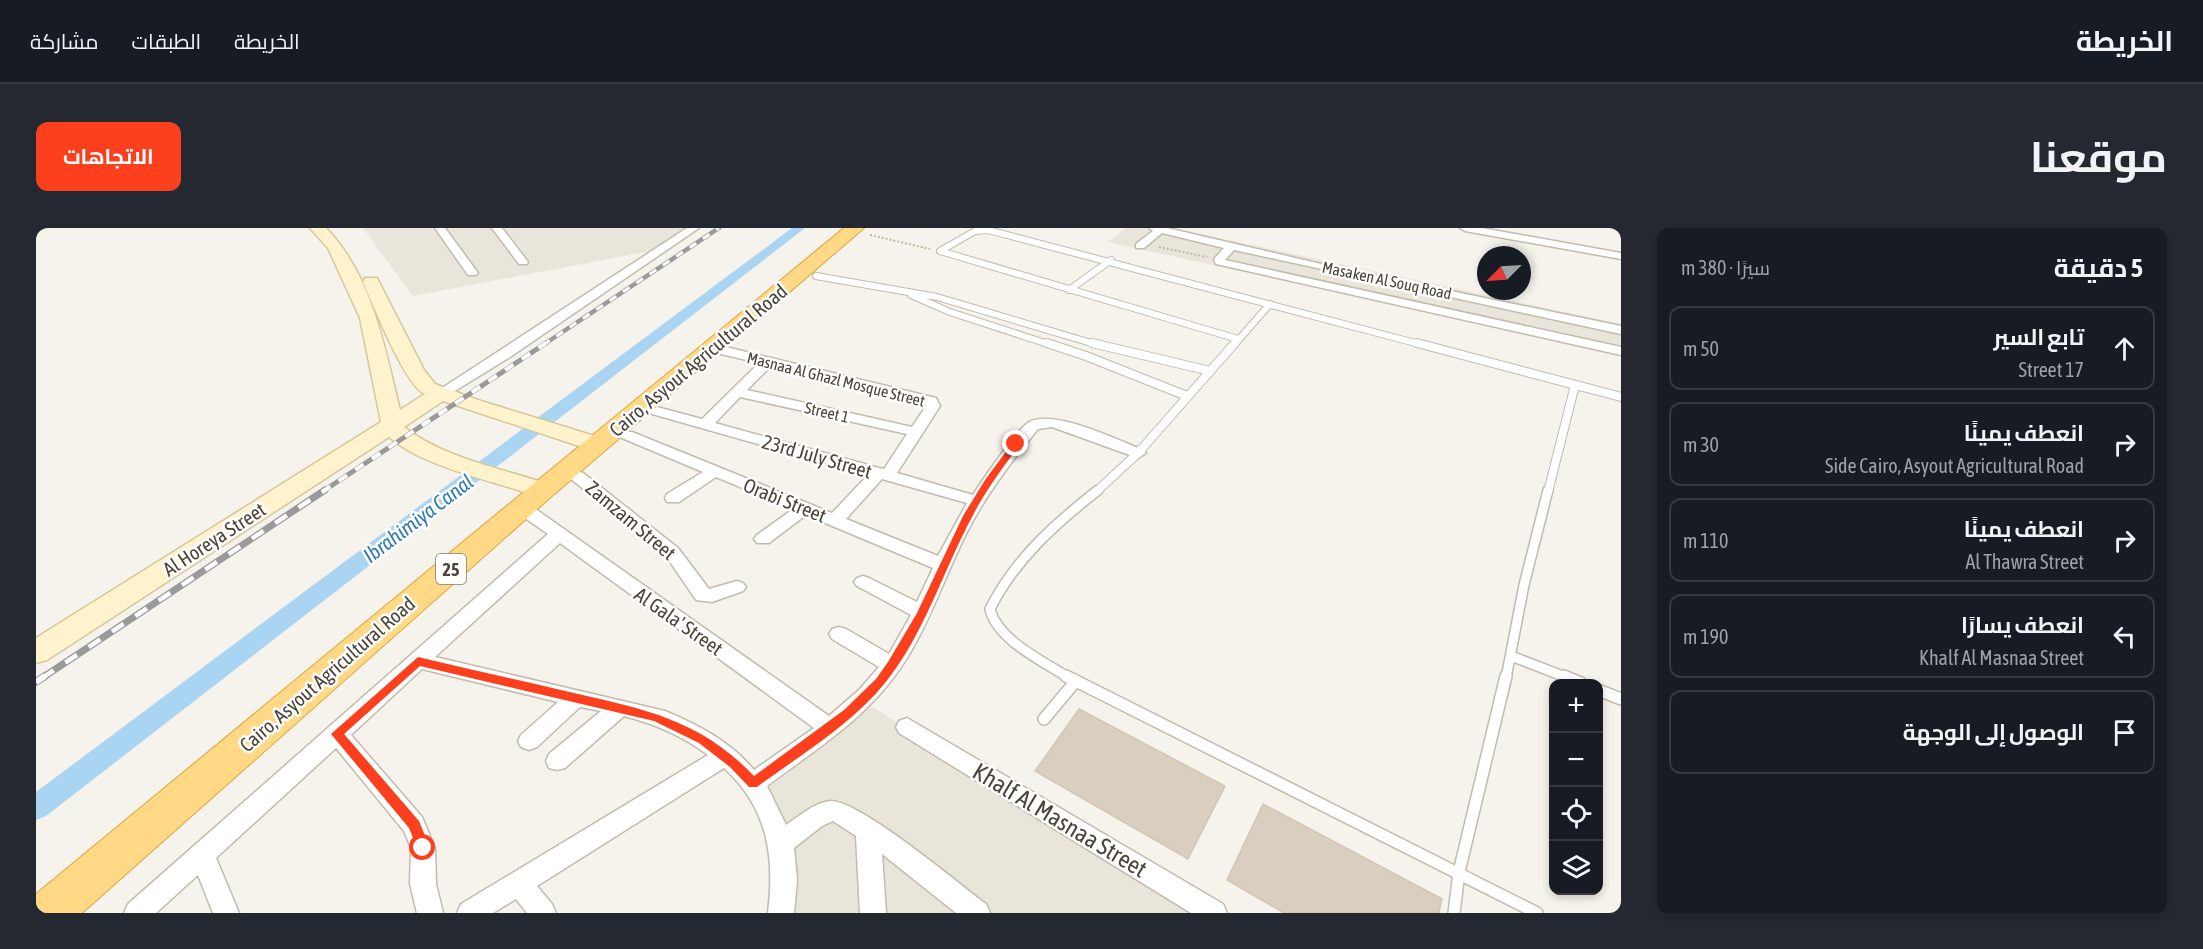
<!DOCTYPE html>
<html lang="ar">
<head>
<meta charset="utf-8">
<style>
  body { margin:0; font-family:"Asap Condensed",Cairo,sans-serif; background:#242831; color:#f1f3f6; direction:rtl }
  .controls { position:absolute; right:18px; bottom:18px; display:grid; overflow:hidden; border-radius:12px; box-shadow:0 3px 9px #0003 }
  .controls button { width:54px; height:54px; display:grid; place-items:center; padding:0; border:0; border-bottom:2px solid #363941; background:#171b24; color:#f1f3f6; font:30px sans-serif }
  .compass { position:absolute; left:1441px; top:18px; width:54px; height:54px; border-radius:50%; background:#171b24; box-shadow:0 3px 9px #0003; rotate:246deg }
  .stop { position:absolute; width:18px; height:18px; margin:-14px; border:4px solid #fc3f1d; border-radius:50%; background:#fff }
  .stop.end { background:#fc3f1d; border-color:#fff; box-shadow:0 2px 6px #0008 }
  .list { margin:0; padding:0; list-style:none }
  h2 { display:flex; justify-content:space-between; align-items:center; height:78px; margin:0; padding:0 24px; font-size:26px }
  h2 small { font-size:20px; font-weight:400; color:#9ea1a6 }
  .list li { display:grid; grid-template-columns:39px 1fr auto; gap:18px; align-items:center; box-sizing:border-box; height:84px; margin:0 12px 12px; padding:0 12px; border:2px solid #363941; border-radius:12px }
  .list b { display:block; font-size:22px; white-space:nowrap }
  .list p { margin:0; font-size:20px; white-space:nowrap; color:#9ea1a6 }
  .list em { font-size:20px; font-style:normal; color:#9ea1a6 }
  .icon { flex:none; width:33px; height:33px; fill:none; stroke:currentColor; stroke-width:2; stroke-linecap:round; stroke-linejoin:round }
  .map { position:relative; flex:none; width:1585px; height:685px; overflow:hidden; direction:ltr; border-radius:12px }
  header { display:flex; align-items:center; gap:36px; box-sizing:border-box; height:84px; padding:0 30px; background:#171b24; border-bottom:2px solid #363941 }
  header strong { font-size:28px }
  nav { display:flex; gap:33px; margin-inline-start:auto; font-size:21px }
  .intro { display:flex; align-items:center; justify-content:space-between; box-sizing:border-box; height:144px; padding:0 36px }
  h1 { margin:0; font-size:42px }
  .button { padding:15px 27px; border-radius:12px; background:#fc3f1d; color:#fff; font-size:21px; font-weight:700 }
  main { display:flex; gap:36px; padding:0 36px }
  aside { flex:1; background:#171b24; border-radius:12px; box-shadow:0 3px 9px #0003 }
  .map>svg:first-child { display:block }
  .residential { fill:#eae5da }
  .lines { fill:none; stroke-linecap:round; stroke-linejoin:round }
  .canal { fill:#a9d4f2; fill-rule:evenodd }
  .building { fill:#d8cfc1; stroke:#d3c7b4; stroke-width:1.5 }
  .service-far3-casing { stroke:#c2bbae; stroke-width:8 }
  .service-far2-casing { stroke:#c2bbae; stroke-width:10 }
  .service-far1-casing { stroke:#c2bbae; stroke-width:12 }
  .service-casing { stroke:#c2bbae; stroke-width:14 }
  .minor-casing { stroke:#c2bbae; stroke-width:3 }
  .secondary-casing { stroke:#d6c79b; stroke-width:3 }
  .trunk-casing { stroke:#e0a43c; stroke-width:2 }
  .path { stroke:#c4b79f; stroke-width:2; stroke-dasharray:2 2; stroke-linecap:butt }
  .service-far3 { stroke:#fff; stroke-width:6 }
  .service-far2 { stroke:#fff; stroke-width:8 }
  .service-far1 { stroke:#fff; stroke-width:9 }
  .service { stroke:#fff; stroke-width:11 }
  .minor { fill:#fff; fill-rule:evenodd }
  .secondary { fill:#fff3cd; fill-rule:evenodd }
  .trunk { fill:#ffd985; fill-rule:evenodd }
  .rail-far3-casing { stroke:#9a9a9a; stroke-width:4.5 }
  .rail-far2-casing { stroke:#9a9a9a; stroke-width:5 }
  .rail-far1-casing { stroke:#9a9a9a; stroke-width:7 }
  .rail-casing { stroke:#9a9a9a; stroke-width:8 }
  .rail-far3 { stroke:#fff; stroke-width:3; stroke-dasharray:8; stroke-linecap:butt }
  .rail-far2 { stroke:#fff; stroke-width:4; stroke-dasharray:10; stroke-linecap:butt }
  .rail-far1 { stroke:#fff; stroke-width:4.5; stroke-dasharray:14; stroke-linecap:butt }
  .rail { stroke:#fff; stroke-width:6; stroke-dasharray:17; stroke-linecap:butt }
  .route { fill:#fc3f1d }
  .labels { text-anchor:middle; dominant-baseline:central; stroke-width:5; stroke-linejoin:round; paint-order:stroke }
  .far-street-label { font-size:16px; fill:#4b4439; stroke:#fff }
  .shield { fill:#fff; stroke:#817c74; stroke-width:1.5 }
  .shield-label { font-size:18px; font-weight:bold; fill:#4b4439 }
  .street-label { font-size:20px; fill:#4b4439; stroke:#fff }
  .water-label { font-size:21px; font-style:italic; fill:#2e7ab2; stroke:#fff }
  .near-street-label { font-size:24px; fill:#4b4439; stroke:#fff }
</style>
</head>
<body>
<header>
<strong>الخريطة</strong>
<nav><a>الخريطة</a><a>الطبقات</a><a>مشاركة</a></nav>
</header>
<div class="intro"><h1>موقعنا</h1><a class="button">الاتجاهات</a></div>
<main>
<aside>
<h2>5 دقيقة<small>سيرًا · 380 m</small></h2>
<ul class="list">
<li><svg class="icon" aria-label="ahead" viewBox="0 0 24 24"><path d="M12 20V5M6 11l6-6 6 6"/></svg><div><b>تابع السير</b><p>Street 17</p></div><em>50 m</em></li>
<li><svg class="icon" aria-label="right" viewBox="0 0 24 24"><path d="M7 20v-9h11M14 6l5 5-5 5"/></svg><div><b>انعطف يمينًا</b><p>Side Cairo, Asyout Agricultural Road</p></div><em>30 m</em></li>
<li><svg class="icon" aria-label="right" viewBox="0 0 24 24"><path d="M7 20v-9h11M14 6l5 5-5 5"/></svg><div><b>انعطف يمينًا</b><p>Al Thawra Street</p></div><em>110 m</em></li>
<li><svg class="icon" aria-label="left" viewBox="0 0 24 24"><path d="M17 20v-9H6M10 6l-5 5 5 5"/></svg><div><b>انعطف يسارًا</b><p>Khalf Al Masnaa Street</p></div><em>190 m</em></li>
<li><svg class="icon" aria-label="arrive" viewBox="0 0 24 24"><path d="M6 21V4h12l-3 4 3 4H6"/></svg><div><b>الوصول إلى الوجهة</b></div></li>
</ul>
</aside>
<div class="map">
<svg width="1585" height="685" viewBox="0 0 1585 685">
  <rect width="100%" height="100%" fill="#f6f3ec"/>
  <path class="residential" d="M327,0H658L625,21L377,68Z
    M1090,0H1137L1585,96V126L1071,14Z
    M829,474L1162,685H747L720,555Z"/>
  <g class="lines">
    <path class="canal" d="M756,0H769L10,588L0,592V564Z"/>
  </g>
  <path class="building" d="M1043,481L1189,558L1152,631L999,543Z
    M1227,576L1406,671L1403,685H1248L1191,652Z"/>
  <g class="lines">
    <g class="service-far3-casing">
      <path id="service-far3" d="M780,48L901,69L1062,117
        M1033,62L1075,32
        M875,67L914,84L1015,117
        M1202,111L904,23L939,3L952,2L1387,117
        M1198,117L1234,76"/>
    </g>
    <g class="service-far2-casing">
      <path id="service-far2" d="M1011,115L1050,128L1151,168
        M1056,115L1174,143
        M1381,115L1585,169
        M1060,264L1102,225L1199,115
        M1512,264L1539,157"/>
    </g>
    <g class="service-far1-casing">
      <path id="service-far1" d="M1475,428L1532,450
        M1033,450C1007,433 961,412 954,381C979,331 1019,296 1062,262
        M1470,450L1488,357L1512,262"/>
    </g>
    <g class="service-casing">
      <path id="service" d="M1030,448L1501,685
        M1528,448L1545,455
        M1562,462L1585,471
        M1008,491L1039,454
        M1418,685L1423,644L1470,448"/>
    </g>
    <g class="minor-casing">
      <path id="minor" d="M399,0H409L442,45L440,47H432Z
        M456,0H466L492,34L491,36H483Z
        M651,0H663L474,129L409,169H399L397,166Z
        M1113,0H1131L1298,39L1585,98V106L1198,22L1189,32L1585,119V127L1180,36L1178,31L1188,20L1126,5L1108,20H1100V16L1117,3Z
        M1424,0H1446L1585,25V31L1429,3Z
        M690,119L900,170L904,178L861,245L937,267C945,254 983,199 993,194C1019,181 1081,212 1107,222L1110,225L1102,230L1016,199L1002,201C975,234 949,268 930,306C904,358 888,414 850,459C817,499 772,527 731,558L750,597C763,588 778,575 794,573C822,571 923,656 950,676L954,685H920L846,626L850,685H824L820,608L797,593L786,598L758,620L761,652L758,685H732C739,629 732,580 688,540L501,658L516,676L520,685H491L480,671L457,685H421L425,676L672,527C647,508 619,496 588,488L529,540L521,542L513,540L510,533L513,526L565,483L544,479L501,519L493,522L485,519L482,513L485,507L522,474L386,441L315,507L386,589L399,620L400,656L407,685H381L374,656L375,620L368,603L300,520L180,630L203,685H177L162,647L120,685H88L92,676L512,306L489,290L487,286L489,282H501L793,488L823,462L843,439L796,411L793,406L796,401L803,399L810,401L853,426L875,387L821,358L818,354L821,350L827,348L833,350L881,374L897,340L770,287L733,315H721L718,311L721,307L757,281L680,249L643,274H631L629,270L631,266L667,244L586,210L584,207L586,204H596L796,285L832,247L616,186L614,183L621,179L666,191L723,135L685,126L684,123ZM735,138L889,176L890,178L876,199L711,162ZM704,169L871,206L848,241L843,240L679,195ZM846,251L931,275L902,328L810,291ZM524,315L778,500L718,542C694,513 662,497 629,483L399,429Z
        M541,243L547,245L642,320L673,361L701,353L707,355L710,359L707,363L676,374L660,372L630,328L535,251L533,248L535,245Z
        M871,490L1187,676L1191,685H1155L863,505L860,499L863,493Z"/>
    </g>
    <g class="secondary-casing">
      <path id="secondary" d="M274,0H290C336,47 349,120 364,182L389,166C369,158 337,76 327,54L329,50H341L343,54L388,142L399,156L442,172L568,211L571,216L568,221L560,223L552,221L407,173L368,199C407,230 468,241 515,257L518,262L515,267L506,269L497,267C452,251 390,240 353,209L11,432L0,435V410L345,194L324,90L292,20Z"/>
    </g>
    <g class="trunk-casing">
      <path id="trunk" d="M808,0H828L516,268L46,685H0V666Z"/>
    </g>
    <path class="path" d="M834,7L894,21
      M1123,19L1171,29"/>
    <use href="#service-far3" class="service-far3"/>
    <use href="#service-far2" class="service-far2"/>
    <use href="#service-far1" class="service-far1"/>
    <use href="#service" class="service"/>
    <use href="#minor" class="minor"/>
    <use href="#secondary" class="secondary"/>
    <use href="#trunk" class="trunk"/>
    <g class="rail-far3-casing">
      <path id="rail-far3" d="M507,117L683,0"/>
    </g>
    <g class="rail-far2-casing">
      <path id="rail-far2" d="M286,264L510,115"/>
    </g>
    <g class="rail-far1-casing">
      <path id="rail-far1" d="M6,450L289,262"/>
    </g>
    <g class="rail-casing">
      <path id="rail" d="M0,454L9,448"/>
    </g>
    <use href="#rail-far3" class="rail-far3"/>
    <use href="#rail-far2" class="rail-far2"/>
    <use href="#rail-far1" class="rail-far1"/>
    <use href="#rail" class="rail"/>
  </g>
  <path class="route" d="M977,214L984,216C967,240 949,263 936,289C907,343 888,407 849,455C815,497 764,527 721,559H713L694,539L663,515L618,493L384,438L308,506L383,593L394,620L392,624L387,626L383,624L373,600L295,506L382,429C429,440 477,451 525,462C601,480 661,488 718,548L808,482L840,451L852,434L881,385L927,288L949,252Z"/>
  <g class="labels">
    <g class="far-street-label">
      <text transform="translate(1351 52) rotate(12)">Masaken Al Souq Road</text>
      <text transform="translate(800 151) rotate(14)">Masnaa Al Ghazl Mosque Street</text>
      <text transform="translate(791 184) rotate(13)">Street 1</text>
    </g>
    <rect class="shield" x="400" y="326" width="30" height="30" rx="4.5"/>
    <g class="shield-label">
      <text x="415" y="341">25</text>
    </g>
    <g class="street-label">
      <text transform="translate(662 132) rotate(-40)">Cairo, Asyout Agricultural Road</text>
      <text transform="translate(781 228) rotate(16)">23rd July Street</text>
      <text transform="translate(749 272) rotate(22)">Orabi Street</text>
      <text transform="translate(595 292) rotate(40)">Zamzam Street</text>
      <text transform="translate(178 311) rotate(-33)">Al Horeya Street</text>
      <text transform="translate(643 393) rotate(35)">Al Gala' Street</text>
      <text transform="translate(291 446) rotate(-41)">Cairo, Asyout Agricultural Road</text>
    </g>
    <g class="water-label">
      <text transform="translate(382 290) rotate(-37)">Ibrahimiya Canal</text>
    </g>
    <g class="near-street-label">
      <text transform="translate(1024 592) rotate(31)">Khalf Al Masnaa Street</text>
    </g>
  </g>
</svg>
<div class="controls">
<button>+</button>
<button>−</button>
<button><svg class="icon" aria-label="locate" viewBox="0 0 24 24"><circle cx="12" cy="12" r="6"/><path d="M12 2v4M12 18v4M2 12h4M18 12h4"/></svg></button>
<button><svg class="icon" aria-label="layers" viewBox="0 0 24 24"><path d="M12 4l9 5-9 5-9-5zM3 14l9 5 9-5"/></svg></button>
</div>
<svg class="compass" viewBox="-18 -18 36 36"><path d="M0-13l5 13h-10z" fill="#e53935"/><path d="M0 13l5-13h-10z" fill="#9ea1a6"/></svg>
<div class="stop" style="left:387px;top:620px"></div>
<div class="stop end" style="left:980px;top:216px"></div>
</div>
</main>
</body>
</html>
